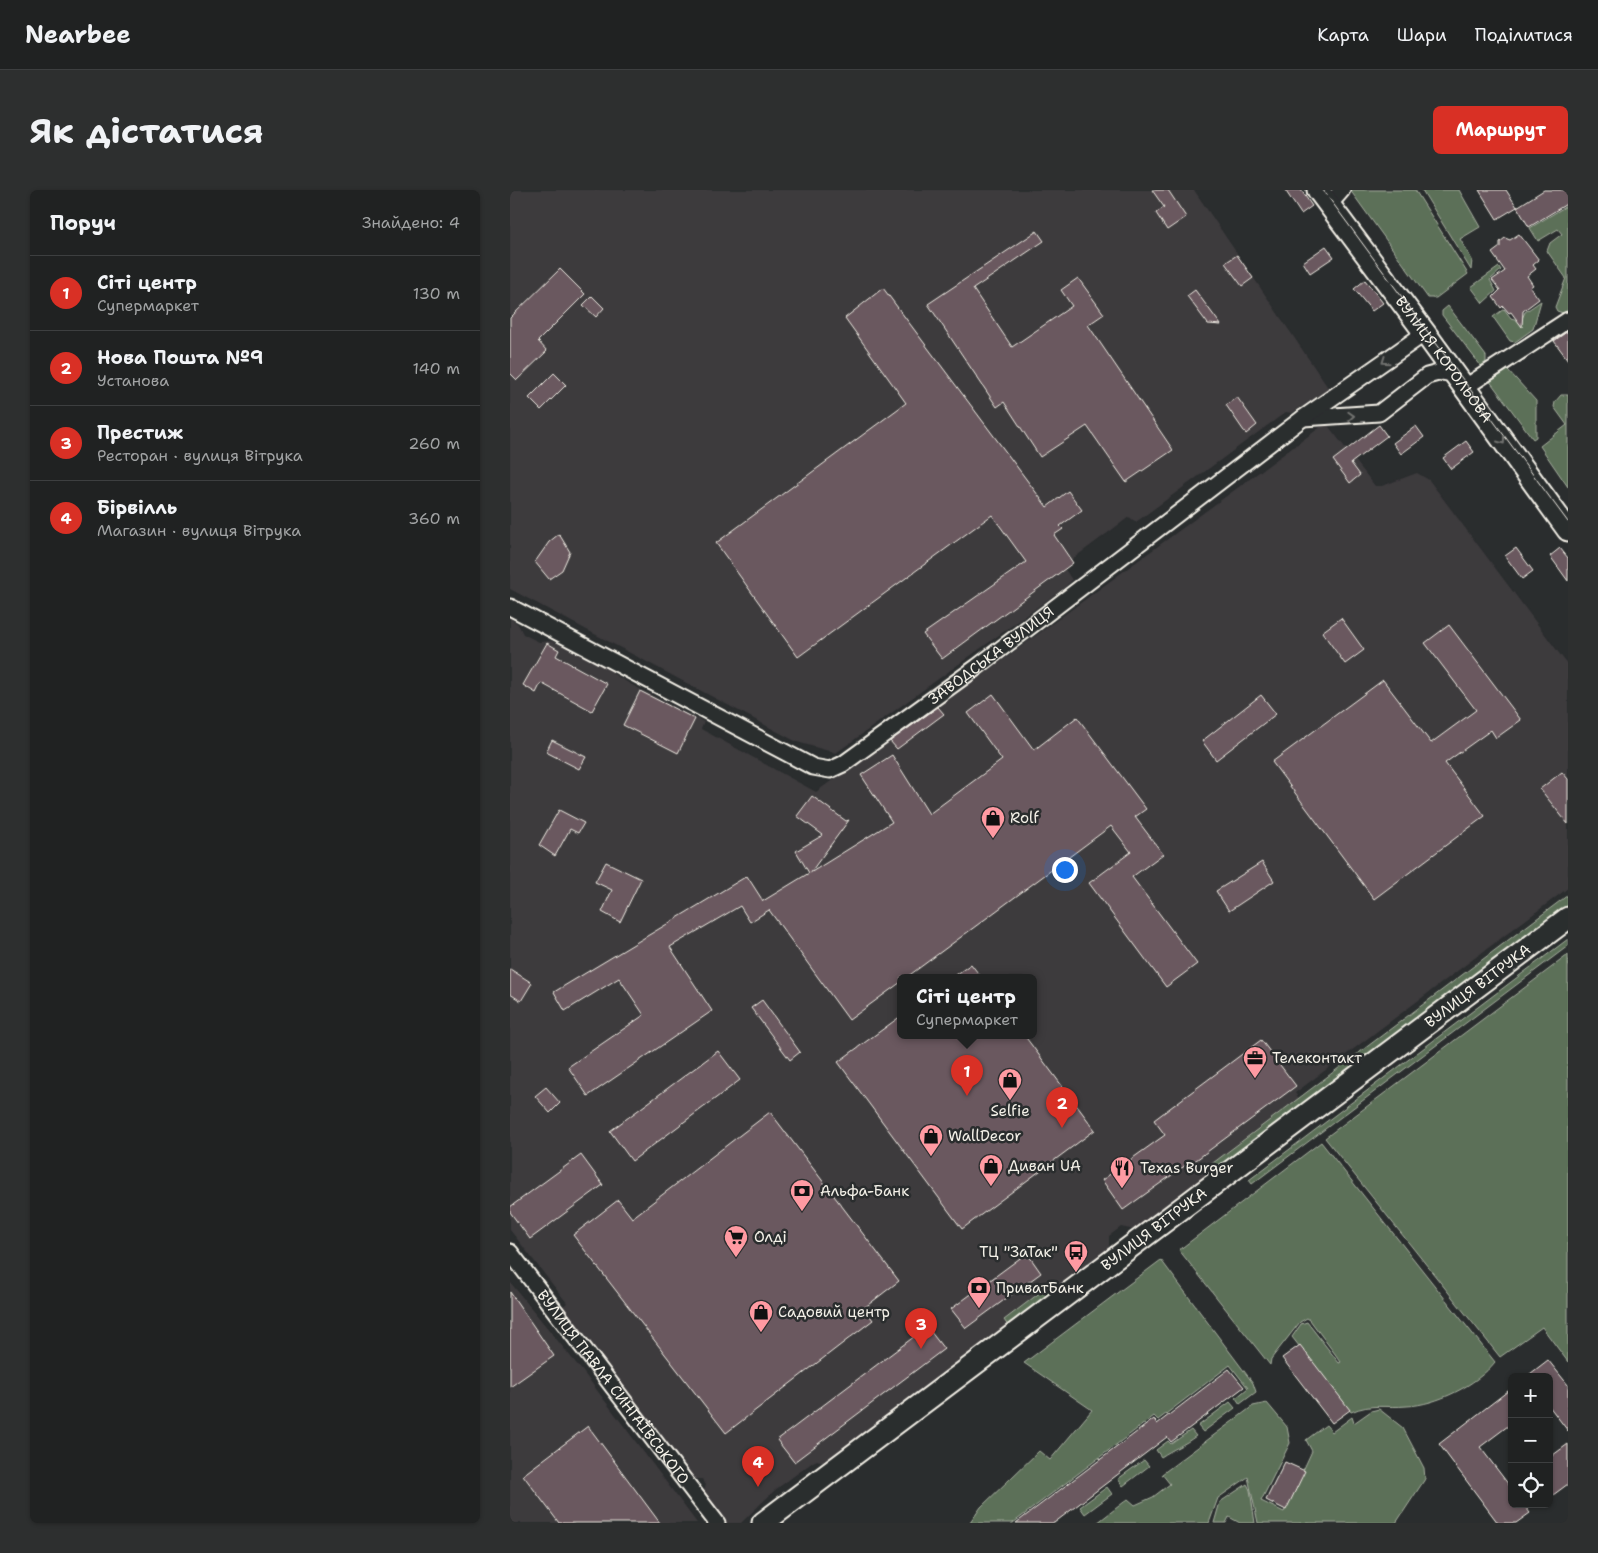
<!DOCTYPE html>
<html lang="uk">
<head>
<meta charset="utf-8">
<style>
  body { margin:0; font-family:"Shantell Sans",sans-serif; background:#2d2f2f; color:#f1f3f6 }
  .controls { position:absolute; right:15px; bottom:15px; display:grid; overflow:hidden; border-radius:8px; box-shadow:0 1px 4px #0004 }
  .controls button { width:45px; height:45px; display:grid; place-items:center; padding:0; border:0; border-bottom:1px solid #3d3f40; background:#202222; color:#f1f3f6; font:25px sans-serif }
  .you { position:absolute; left:554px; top:679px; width:18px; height:18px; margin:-12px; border:4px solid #fff; border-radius:50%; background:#1a73e8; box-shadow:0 0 0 8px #1a73e833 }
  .badge { display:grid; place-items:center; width:32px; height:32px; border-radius:50%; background:#d93025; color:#fff; font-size:16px; font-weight:700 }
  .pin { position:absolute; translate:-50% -41px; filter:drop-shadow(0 1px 2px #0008) }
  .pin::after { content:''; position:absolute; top:26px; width:18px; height:15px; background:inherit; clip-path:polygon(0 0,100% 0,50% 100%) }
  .popup { position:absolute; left:387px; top:784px; width:140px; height:65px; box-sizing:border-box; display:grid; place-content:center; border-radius:8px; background:#202222; filter:drop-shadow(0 1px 4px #0005); font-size:16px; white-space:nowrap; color:#a2a4a5 }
  .popup b { font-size:19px; color:#f1f3f6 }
  .popup::after { content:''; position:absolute; left:50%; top:100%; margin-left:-10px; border:10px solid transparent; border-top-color:#202222 }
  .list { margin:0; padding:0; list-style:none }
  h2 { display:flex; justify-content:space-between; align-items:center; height:65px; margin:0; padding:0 20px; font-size:21px }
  h2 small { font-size:16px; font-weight:400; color:#a2a4a5 }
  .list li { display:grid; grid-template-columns:32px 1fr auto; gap:15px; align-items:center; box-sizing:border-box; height:75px; padding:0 20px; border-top:1px solid #3d3f40 }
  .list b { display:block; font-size:19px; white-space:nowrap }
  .list p { margin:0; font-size:16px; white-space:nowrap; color:#a2a4a5 }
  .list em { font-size:16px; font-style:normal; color:#a2a4a5 }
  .icon { flex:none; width:28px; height:28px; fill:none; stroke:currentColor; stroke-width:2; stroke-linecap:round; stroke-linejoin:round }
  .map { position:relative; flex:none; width:1058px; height:1333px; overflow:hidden; border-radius:8px }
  header { display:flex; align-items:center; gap:30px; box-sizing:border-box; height:70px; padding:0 25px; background:#202222; border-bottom:1px solid #3d3f40 }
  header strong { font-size:24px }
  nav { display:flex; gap:28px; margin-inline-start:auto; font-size:18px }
  .intro { display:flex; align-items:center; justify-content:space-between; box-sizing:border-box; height:120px; padding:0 30px }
  h1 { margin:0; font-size:35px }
  .button { padding:12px 22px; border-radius:8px; background:#d93025; color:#fff; font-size:18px; font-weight:700 }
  main { display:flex; gap:30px; padding:0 30px }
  aside { flex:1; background:#202222; border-radius:8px; box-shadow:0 1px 4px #0004 }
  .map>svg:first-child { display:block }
  .built { fill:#3d3a3d; fill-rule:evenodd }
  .green { fill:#5b6f59; stroke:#a8b0a0 }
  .building { fill:#6a595f; stroke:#f4f1e8 }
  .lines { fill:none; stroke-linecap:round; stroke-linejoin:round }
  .minor-casing { stroke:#f4f1e8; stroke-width:19 }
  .secondary-casing { stroke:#f4f1e8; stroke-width:25 }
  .minor { stroke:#2a2d2e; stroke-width:15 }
  .secondary { stroke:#2a2d2e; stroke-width:21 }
  .tram { stroke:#f4f1e8; stroke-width:1 }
  .oneway { stroke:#71726f }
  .labels { text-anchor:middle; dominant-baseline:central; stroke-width:5; stroke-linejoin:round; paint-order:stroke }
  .street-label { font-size:15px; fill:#f4f1e8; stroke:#2a2d2e }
  .poi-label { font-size:15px; fill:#f4f1e8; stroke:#2a2d2e; text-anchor:start }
</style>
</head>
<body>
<header>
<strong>Nearbee</strong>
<nav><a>Карта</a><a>Шари</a><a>Поділитися</a></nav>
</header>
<div class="intro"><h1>Як дістатися</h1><a class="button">Маршрут</a></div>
<main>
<aside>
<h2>Поруч<small>Знайдено: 4</small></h2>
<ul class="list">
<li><span class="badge">1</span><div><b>Сіті центр</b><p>Супермаркет</p></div><em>130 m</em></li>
<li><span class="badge">2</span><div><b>Нова Пошта №9</b><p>Установа</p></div><em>140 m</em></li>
<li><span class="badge">3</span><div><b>Престиж</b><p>Ресторан · вулиця Вітрука</p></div><em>260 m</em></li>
<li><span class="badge">4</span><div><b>Бірвілль</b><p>Магазин · вулиця Вітрука</p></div><em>360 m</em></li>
</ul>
</aside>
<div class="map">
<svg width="1058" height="1333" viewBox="0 0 1058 1333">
  <rect width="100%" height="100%" fill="#2a2d2e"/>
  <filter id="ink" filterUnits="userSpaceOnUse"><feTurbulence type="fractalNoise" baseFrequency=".02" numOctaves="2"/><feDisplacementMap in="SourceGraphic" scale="10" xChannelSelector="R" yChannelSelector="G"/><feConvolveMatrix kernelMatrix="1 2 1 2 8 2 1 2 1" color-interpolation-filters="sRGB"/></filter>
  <g filter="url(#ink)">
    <path class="built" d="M0,0H684L819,199L782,223L776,222L626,332L619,327L553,376L562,390L554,398L326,563L287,552L0,399Z
      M816,233L865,296H872L907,283L919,290L1058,475V698L785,903L794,915L625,1040L611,1037L599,1046V1056L596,1063L316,1273L307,1270L303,1272L265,1300L231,1333H215L193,1304L196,1295L192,1289H181L52,1117L57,1113L0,1040V428L8,434L13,444L29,452L41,451L59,458L102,481V483L122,495L194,532L191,539L306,602L470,482L472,485ZM391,787H523V845H391Z
      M0,1092L74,1183L187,1333H0Z"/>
    <path class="green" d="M840,0H905L958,84L926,108H918Z
      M912,0H949L970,37L950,49L962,70L961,80Z
      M1058,15V122L1056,124L1047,121L1045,117L1056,88L1037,61L1040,53L1052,44L1048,39L1028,51L1020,38Z
      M989,77L991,80L980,90L986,101L973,113L961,97Z
      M1031,111L1023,139L1005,152L1000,151L983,127L994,119L1001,128L1011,131L1015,122Z
      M938,116L976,166V172L971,176L932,125V121Z
      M997,179L1026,211V247L1023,249L979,190Z
      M1051,205H1058V297L1030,256L1057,235L1044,217L1045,212Z
      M1058,705V717L704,983L699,976Z
      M1058,749V756L742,994L739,990Z
      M1058,765V1172L1032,1137L990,1167L815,948Z
      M811,952L985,1172C967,1195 926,1215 897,1216C876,1218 861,1213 841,1222L782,1147L791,1134L797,1132L829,1173L831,1172L800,1130L797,1128L790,1132L761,1169L760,1175L669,1060Z
      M651,1070L743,1193L746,1202L730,1214L726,1208L738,1198L720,1175L648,1230L644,1226L503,1333H460L471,1317L529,1261L540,1270L582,1220L514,1173Z
      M540,1095L545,1102L499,1137L494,1130Z
      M720,1212L725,1218L693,1242L688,1236Z
      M757,1213L777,1237L780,1253L751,1311L774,1322L802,1261L796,1250L816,1235L822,1242L842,1227L844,1233L861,1221L869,1219L893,1238L914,1278L915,1289L886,1333H748L738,1287L708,1308L699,1333H587L618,1309L625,1315L643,1307L660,1294L652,1284L743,1216Z
      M681,1240L686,1246C674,1255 663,1259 651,1267L646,1260L658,1251L661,1254Z
      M634,1270L639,1276L613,1296L608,1289Z
      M737,1294L740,1300L745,1333H730L719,1327L716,1333H704L710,1312Z
      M597,1297L602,1304L575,1324L570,1317Z"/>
    <path class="building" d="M642,0H658L676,27L657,40L646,23L654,17Z
      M775,0H791L802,16L791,24Z
      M969,0H996L1007,17L987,29Z
      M1034,0H1058V13L1019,37L1007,17Z
      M527,41L534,51L463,99L502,157L562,116L551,100L568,88L594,124L578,135L663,260L616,292L577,236L530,267L494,212L487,217L418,114Z
      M1009,44L1029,70L1023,75L1026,79L1017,86L1023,95L1020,97L1029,109L1013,121L1012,137L1001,122L999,123L993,116L991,118L983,107L990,100L982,90L995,81L982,63L990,57V52L995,48L1000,50Z
      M816,56L824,67L800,83L793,72Z
      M727,65L743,88L732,96L715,73Z
      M50,79L75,104L28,151L37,161L7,190L0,183V128Z
      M855,90L873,113L862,121L844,99Z
      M373,98L537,317L558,301L572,320L550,336L553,339L544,345L563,373L432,469L413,444L516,372L482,325L288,467L206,353L396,213L335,128Z
      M685,100L711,135L698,134L677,106Z
      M82,106L94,118L86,127L73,115Z
      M1058,141V170L1044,151Z
      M44,183L56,195L31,220L19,208Z
      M727,207L747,235L736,244L716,215Z
      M869,235L877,246L841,273L850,285L840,293L823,270Z
      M906,236L914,247L891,264L883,253Z
      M956,251L964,262L941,279L933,268Z
      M49,344L60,362L52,380L39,389L25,372L39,352Z
      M1006,358L1023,381L1012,389L995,366Z
      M1050,358L1058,368V391L1040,366Z
      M831,428L854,460L835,474L812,442Z
      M939,435L1011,530L986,548L981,540L935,573L975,626L864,709L762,572L873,490L921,553L966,520L915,453Z
      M37,453L49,460L46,466L97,494L82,521L31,493L26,503L13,495Z
      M130,501L185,529L168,563L113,535Z
      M483,504L524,560L567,527L636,619L625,627L653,664L622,687L687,774L656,797L579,693L621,662L601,636L397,787H391V792L339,830L259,720L240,732L230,716L160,757L202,821L78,906L58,877L134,825L109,788L55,821L44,802L237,686L253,711L299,683L286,661L313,645L287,626L302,606L336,631L339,630L300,683L382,632L351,585L382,565L419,624L492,570L458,523Z
      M751,505L766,524L706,570L692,551Z
      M428,517L434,524L387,559L380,551Z
      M42,550L76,567L69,579L36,562Z
      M1052,582L1058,589V634L1030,599Z
      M49,620L74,633L68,643L60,639L45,666L29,655Z
      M96,672L131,689L110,732L92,722L102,700L85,692Z
      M752,672L764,691L719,721L706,701Z
      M461,774L471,787H443Z
      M0,779L22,793L11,811L0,804Z
      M252,810L290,862L280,870L241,818Z
      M391,826V845H514L585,940L452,1039L328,872Z
      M751,850L786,896L678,976L676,975L613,1020L592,990L655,945L644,930Z
      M208,861L230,890L122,971L100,941Z
      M36,897L50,913L40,923L25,906Z
      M260,922L389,1091L354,1118L363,1130L216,1243L63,1045L108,1010L122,1028Z
      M71,965L93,995L20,1049L0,1022V1017Z
      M517,1063L531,1083L456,1138L441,1119Z
      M0,1102L44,1166L0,1197Z
      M417,1137L434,1159L284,1272L267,1250Z
      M790,1155L840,1220L822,1233L772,1168Z
      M1038,1170L1058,1195V1241L1039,1216V1187H1016Z
      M719,1179L734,1197L661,1252L657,1247L544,1333H506L644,1229L647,1234Z
      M1002,1198V1233L970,1257L1002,1299V1314H1013L1020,1323L1006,1333H988L929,1254Z
      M78,1236L150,1333H49L13,1285Z
      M1058,1254V1294L1039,1308V1268Z
      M775,1272L795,1281L776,1320L756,1310Z"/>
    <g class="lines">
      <g class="minor-casing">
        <g id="minor">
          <path d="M819,15L832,0"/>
          <path d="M954,198L1058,130"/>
          <path d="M793,228L869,223L917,186L932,182L944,184"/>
          <path id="s1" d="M0,417L303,577L320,580L333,574L467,477L793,228L915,143"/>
          <path id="s2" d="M0,1062L207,1333"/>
        </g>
      </g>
      <g class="secondary-casing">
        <g id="secondary">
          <path id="s3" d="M808,0L915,143L1058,340"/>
          <path id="s4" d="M253,1333L1058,728"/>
        </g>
      </g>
      <use href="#minor" class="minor"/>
      <use href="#secondary" class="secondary"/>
      <path class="tram" d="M813,0L1058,332"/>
    </g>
    <defs><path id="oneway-chevron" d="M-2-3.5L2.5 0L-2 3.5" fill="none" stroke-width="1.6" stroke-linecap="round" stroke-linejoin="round" transform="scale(1.25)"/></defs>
    <g class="oneway">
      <use href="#oneway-chevron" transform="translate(875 171) rotate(145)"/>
      <use href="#oneway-chevron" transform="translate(841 226) rotate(-3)"/>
      <use href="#oneway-chevron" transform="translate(992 251) rotate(54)"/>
    </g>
  </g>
  <defs>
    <g id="shop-pin" transform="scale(1.25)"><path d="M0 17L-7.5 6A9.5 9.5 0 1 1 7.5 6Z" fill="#ff9aa2" stroke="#2a2d2e"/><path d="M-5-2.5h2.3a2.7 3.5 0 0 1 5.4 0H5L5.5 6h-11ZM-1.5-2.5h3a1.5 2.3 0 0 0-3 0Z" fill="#111"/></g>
    <g id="office-pin" transform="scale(1.25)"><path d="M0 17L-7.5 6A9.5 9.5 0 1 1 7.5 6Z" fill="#ff9aa2" stroke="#2a2d2e"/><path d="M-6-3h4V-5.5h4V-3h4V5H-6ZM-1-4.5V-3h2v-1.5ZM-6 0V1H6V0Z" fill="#111"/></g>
    <g id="restaurant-pin" transform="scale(1.25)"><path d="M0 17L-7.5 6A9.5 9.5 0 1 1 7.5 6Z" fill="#ff9aa2" stroke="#2a2d2e"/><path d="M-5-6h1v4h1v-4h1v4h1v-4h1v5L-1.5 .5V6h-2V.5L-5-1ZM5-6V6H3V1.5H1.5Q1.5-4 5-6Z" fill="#111"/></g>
    <g id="bank-pin" transform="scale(1.25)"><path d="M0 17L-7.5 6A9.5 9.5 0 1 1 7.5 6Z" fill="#ff9aa2" stroke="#2a2d2e"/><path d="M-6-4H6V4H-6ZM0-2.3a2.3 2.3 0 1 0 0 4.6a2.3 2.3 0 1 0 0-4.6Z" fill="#111"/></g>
    <g id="supermarket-pin" transform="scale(1.25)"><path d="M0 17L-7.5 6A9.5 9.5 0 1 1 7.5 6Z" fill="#ff9aa2" stroke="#2a2d2e"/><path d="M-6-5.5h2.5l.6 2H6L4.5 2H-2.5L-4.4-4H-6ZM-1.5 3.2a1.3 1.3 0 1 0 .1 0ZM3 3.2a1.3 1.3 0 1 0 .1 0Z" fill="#111"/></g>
    <g id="bus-pin" transform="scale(1.25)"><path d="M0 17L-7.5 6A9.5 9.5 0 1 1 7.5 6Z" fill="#ff9aa2" stroke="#2a2d2e"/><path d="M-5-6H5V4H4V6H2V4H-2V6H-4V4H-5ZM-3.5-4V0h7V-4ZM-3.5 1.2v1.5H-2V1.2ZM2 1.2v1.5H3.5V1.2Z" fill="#111"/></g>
  </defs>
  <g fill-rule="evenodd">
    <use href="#shop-pin" x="483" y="628"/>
    <use href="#office-pin" x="745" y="868"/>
    <use href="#shop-pin" x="500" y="890"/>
    <use href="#shop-pin" x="421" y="946"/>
    <use href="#shop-pin" x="481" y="976"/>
    <use href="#restaurant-pin" x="612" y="978"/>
    <use href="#bank-pin" x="292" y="1001"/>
    <use href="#supermarket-pin" x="226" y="1047"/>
    <use href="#bus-pin" x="566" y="1062"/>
    <use href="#bank-pin" x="469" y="1098"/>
    <use href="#shop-pin" x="251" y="1122"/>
  </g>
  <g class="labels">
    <g class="street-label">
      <text stroke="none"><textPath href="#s3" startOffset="211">ВУЛИЦЯ КОРОЛЬОВА</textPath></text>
      <text stroke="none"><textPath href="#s1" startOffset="558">ЗАВОДСЬКА ВУЛИЦЯ</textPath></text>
      <text stroke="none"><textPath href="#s4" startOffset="894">ВУЛИЦЯ ВІТРУКА</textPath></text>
      <text stroke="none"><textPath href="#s4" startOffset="489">ВУЛИЦЯ ВІТРУКА</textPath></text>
      <text stroke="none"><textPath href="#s2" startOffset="170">ВУЛИЦЯ ПАВЛА СИНГАЇВСЬКОГО</textPath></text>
    </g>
    <g class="poi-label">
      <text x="500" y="628">Rolf</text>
      <text x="762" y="868">Телеконтакт</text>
      <text x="500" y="921" text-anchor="middle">Selfie</text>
      <text x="438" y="946">WallDecor</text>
      <text x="498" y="976">Диван UA</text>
      <text x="630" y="978">Texas Burger</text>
      <text x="310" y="1001">Альфа-Банк</text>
      <text x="244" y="1047">Олді</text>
      <text x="548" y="1062" text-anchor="end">ТЦ "ЗаТак"</text>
      <text x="486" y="1098">ПриватБанк</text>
      <text x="268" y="1122">Садовий центр</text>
    </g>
  </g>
</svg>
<div class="controls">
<button>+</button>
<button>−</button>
<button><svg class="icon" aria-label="locate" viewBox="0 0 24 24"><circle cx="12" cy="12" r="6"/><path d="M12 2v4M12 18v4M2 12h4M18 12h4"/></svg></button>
</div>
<div class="you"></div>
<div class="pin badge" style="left:457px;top:906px">1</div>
<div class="popup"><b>Сіті центр</b>Супермаркет</div>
<div class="pin badge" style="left:552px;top:938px">2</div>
<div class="pin badge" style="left:411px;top:1159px">3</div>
<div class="pin badge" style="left:248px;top:1297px">4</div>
</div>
</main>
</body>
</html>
